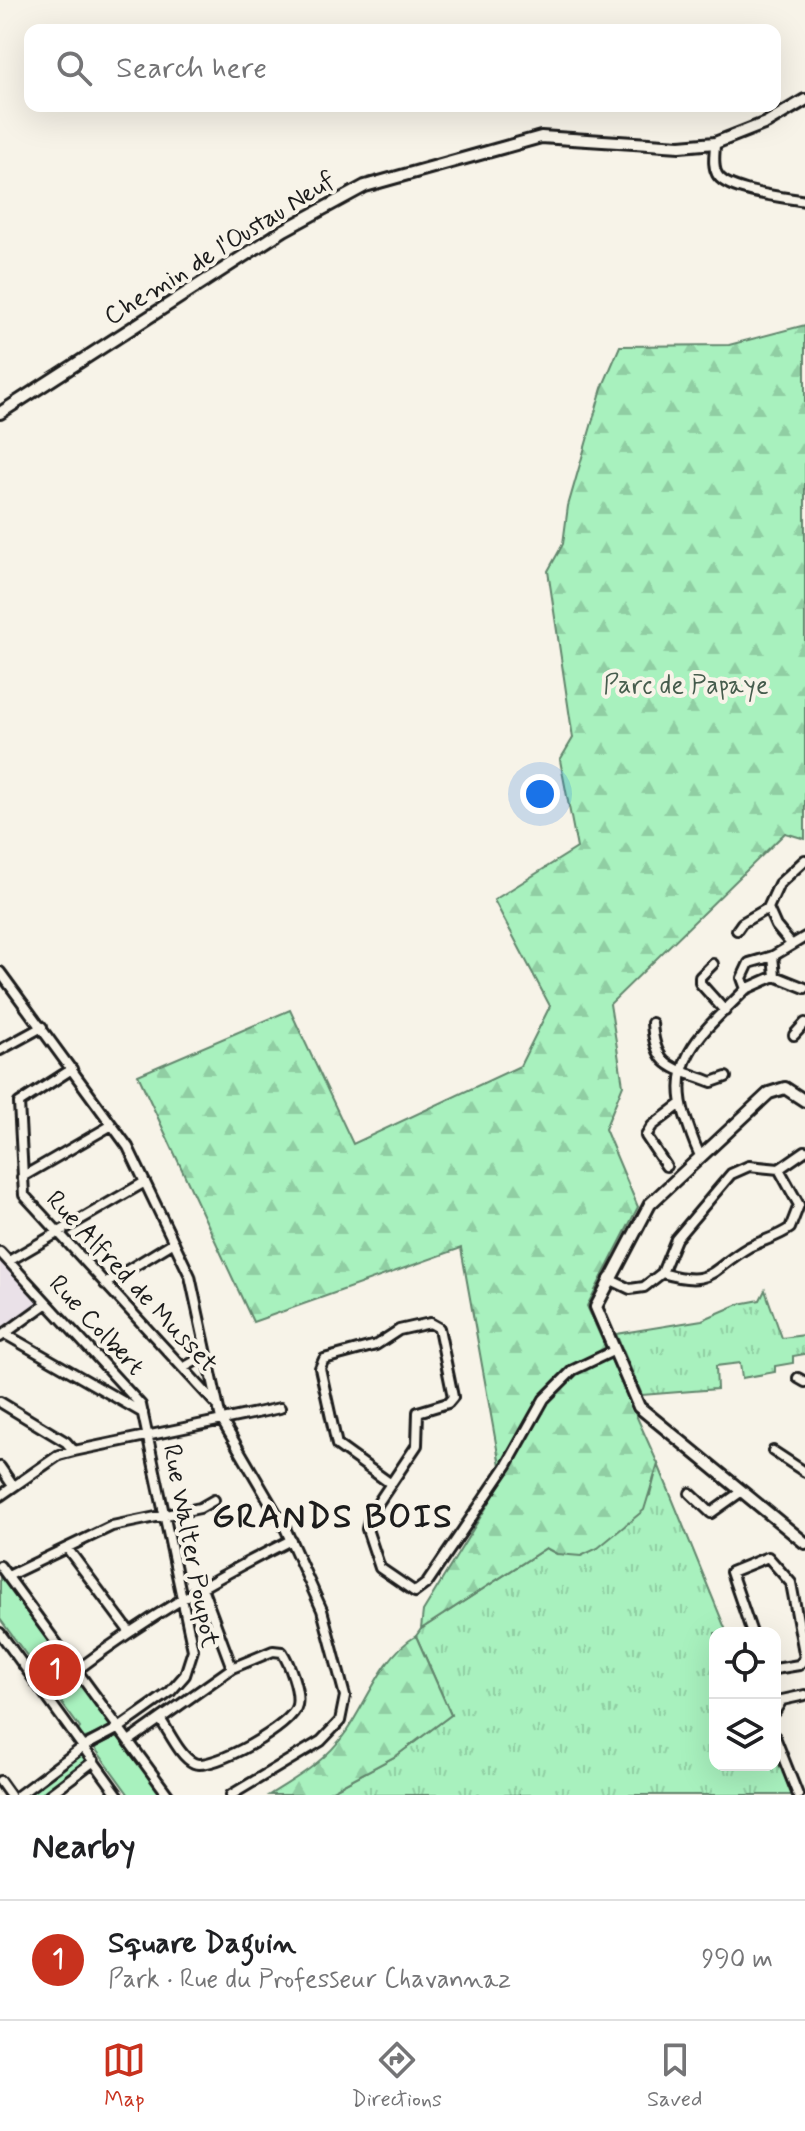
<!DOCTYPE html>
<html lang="en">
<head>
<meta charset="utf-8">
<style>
  body { margin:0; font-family:Mynerve,sans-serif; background:#f2f2f2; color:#202124 }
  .controls { position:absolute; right:24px; bottom:24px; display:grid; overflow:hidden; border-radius:16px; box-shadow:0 8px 32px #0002 }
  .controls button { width:72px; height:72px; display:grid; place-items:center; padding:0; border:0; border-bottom:2px solid #e0e0e0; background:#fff; color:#202124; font:40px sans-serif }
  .you { position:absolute; left:540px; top:794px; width:28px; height:28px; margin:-20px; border:6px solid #fff; border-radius:50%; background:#1a73e8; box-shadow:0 0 0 12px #1a73e833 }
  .badge { display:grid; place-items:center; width:52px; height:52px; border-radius:50%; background:#c8321e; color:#fff; font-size:26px; font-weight:700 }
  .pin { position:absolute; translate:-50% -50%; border:4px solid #fff; box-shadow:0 2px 8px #0006 }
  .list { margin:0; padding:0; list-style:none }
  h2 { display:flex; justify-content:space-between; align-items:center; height:104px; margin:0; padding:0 32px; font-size:34px }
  h2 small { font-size:26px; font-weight:400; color:#757577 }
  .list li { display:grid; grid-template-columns:52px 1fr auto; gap:24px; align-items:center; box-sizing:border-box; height:120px; padding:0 32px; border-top:2px solid #e0e0e0 }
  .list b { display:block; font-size:30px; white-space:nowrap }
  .list p { margin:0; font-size:26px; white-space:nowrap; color:#757577 }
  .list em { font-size:26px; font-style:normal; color:#757577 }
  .icon { flex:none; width:44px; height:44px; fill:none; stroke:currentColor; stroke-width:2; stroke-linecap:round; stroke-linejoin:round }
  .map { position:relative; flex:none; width:805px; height:1795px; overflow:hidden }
  .search { position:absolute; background:#fff; box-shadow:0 8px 32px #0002; left:24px; right:24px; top:24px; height:88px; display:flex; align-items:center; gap:20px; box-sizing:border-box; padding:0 28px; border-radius:16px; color:#757577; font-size:30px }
  .sheet { height:224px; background:#fff }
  nav { display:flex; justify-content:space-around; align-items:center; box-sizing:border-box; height:112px; border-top:2px solid #e0e0e0; background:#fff; font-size:22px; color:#757577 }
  nav a { display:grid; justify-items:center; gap:4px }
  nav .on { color:#c8321e }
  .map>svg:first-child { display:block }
  .built { fill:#eae1e8 }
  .grass { fill:url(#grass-tufts); stroke:#62866d; stroke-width:2 }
  .forest { fill:url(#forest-firs); stroke:#62866d; stroke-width:2 }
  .park { fill:#a8f1be; stroke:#62866d; stroke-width:2 }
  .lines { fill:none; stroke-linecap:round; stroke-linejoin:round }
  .minor-casing { stroke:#1c1c1c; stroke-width:14 }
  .tertiary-casing { stroke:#1c1c1c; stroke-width:16 }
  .minor { stroke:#f7f3e8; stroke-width:8 }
  .tertiary { stroke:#f7f3e8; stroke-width:10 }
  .labels { text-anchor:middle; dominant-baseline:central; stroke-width:8; stroke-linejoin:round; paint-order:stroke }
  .street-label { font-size:26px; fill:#1c1c1c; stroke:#f7f3e8 }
  .park-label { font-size:26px; fill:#465c4d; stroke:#f7f3e8 }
  .district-label { font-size:34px; font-weight:bold; letter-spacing:2px; fill:#1c1c1c; stroke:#f7f3e8 }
</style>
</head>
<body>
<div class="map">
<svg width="805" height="1795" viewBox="0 0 805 1795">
  <defs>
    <pattern id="grass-tufts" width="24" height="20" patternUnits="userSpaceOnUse" patternTransform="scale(2)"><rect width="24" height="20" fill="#a8f1be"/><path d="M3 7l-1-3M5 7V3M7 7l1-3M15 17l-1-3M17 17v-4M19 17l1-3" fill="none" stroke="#90cea3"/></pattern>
    <pattern id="forest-firs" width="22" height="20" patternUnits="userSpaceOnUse" patternTransform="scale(2)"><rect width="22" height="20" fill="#a8f1be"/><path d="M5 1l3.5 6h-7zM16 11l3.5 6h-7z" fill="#90cea3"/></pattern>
  </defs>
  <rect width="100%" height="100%" fill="#f7f3e8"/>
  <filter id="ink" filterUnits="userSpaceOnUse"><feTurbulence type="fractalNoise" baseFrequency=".0125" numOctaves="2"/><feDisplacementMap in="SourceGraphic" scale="16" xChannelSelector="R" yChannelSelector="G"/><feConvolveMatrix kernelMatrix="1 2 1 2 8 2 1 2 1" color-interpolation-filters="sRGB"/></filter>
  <g filter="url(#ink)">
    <path class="built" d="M0,1259L40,1304L0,1333Z"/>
    <path class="grass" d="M765,1290L782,1338L805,1335V1354L793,1356V1363L775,1366V1372L742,1378L740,1363L716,1366L717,1389L642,1395L616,1334L702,1320L739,1304L760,1300Z
      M658,1464L727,1633H715V1765H775V1749L794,1795H323L396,1756L451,1715L416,1636L421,1629L546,1548L557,1554L650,1495Z"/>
    <path class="forest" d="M805,325V839L785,833L610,1004L623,1085L605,1129L638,1207L587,1306L658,1464L644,1510L598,1548L581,1556L557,1554L546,1548L421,1629L423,1611L508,1472L501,1471L461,1248L253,1322L138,1075L290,1010L353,1144L520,1066L550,1006L494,900L577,848L560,760L573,738L548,571L563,544L568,506L602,388L620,346L729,345Z
      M416,1636L451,1715L396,1756L323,1795H269C298,1777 326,1761 346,1732C367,1702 383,1655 416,1636Z"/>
    <path class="park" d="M0,1573L110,1722L109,1729L83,1739L77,1732L80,1728L0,1619Z
      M120,1735L165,1795H129L94,1747Z
      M80,1754L89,1760L86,1765L45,1795H24Z"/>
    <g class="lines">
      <g class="minor-casing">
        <path id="minor" d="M715,143C715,153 712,165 717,174C726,192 785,197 805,201
          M737,930L742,923L768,908
          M791,944L776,926L768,908L779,884L805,860
          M773,956L775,976L746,989L742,978L749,963L773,956L805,937
          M713,964L700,977V983L725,1011
          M0,972L128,1147L190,1276L221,1419L286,1530L322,1610L345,1696L340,1721L321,1741L231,1795
          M775,976L805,988
          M652,1023C655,1070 674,1067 712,1082L726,1077
          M794,1035L805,1023
          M0,1050L42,1027
          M72,1069L19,1103L24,1195L217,1405
          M701,1157C694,1145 690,1130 685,1116C666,1056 708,1028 746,989
          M666,1166L646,1136L652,1126L681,1104
          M22,1177L112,1125
          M0,1252L141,1405L193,1650L185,1675L170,1692L119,1728L83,1747L19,1795
          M9,1261L145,1182
          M662,1273C714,1288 709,1270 749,1247C763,1240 778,1237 790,1228L799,1205L779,1169
          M609,1279L630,1289L644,1287L662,1273L676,1239L731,1174L749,1166L779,1169L805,1151
          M105,1284L174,1242
          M5,1334L143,1413
          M0,1337L47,1303
          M183,1368L206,1355
          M798,1378L805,1382
          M0,1402L66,1442L74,1451
          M773,1451L805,1472
          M0,1467L13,1486
          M391,1484L337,1445L320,1368L324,1359L376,1345L399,1330L430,1323L439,1328L453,1397L448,1403L418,1412L417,1445L370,1515L367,1529L380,1568L415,1592L427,1583L507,1465L544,1399L573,1370L615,1350
          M690,1493L711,1513L742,1491
          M0,1496L59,1455L74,1451L280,1408
          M67,1548L129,1631
          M0,1566L168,1795
          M8,1576L112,1526L200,1508L214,1500
          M0,1633L118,1795
          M752,1633L731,1572L768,1557L791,1583L805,1658L799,1665L775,1669
          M77,1670C146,1618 213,1579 291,1540
          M775,1711L782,1700L805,1695
          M160,1719C169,1731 180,1757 194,1763C212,1771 294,1725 297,1705C300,1690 289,1663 282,1652L273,1651L232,1668
          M775,1737L798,1795
          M129,1741L232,1668L201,1585
          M0,1781L10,1795
          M49,1795L94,1761"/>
      </g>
      <g class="tertiary-casing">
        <path id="tertiary" d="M0,413L284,230L365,186L541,137L680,146L715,143L766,123L805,100
          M805,1101L785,1088L769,1093L650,1204L596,1307L639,1407L805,1543"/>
      </g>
      <use href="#minor" class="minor"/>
      <use href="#tertiary" class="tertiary"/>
    </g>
  </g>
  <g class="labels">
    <g class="street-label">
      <text transform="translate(220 249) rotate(-32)">Chemin de l'Oustau Neuf</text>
      <text transform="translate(131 1282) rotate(47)">Rue Alfred de Musset</text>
      <text transform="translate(96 1326) rotate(47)">Rue Colbert</text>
      <text transform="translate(190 1546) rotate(79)">Rue Walter Poupot</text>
    </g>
    <g class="park-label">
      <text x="686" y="686">Parc de Papaye</text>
    </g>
    <g class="district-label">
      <text x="333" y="1517">GRANDS BOIS</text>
    </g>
  </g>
</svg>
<div class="controls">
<button><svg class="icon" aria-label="locate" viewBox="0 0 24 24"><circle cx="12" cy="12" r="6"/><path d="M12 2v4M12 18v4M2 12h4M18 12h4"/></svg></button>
<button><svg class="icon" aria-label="layers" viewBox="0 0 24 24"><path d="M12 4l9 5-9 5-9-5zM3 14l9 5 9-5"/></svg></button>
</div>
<div class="you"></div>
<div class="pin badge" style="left:55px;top:1670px">1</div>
<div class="search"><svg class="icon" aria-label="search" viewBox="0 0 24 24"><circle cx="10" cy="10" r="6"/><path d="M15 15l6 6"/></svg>Search here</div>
</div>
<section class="sheet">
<h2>Nearby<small></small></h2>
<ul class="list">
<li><span class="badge">1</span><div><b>Square Daguin</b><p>Park · Rue du Professeur Chavannaz</p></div><em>990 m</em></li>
</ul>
</section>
<nav>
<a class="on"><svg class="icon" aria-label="map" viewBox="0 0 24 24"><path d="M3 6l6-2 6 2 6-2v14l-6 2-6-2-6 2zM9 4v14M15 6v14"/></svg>Map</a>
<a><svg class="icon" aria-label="directions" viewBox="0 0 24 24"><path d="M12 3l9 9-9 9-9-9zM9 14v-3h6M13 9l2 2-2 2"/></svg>Directions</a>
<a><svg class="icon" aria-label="saved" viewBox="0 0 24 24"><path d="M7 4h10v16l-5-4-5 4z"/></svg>Saved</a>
</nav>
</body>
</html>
